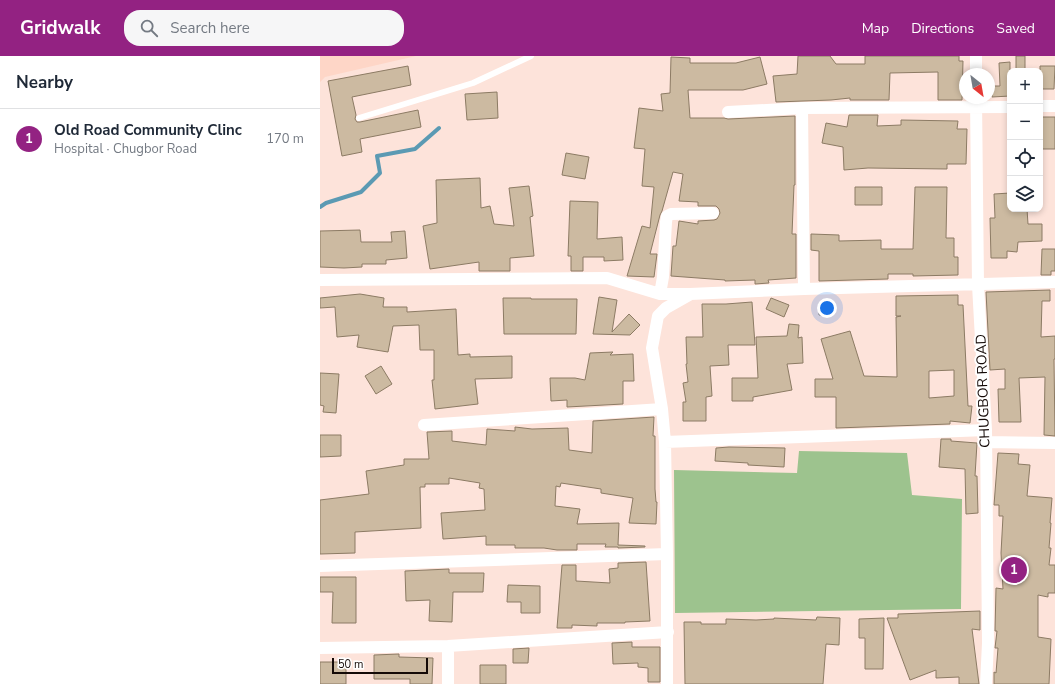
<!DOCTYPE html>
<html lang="en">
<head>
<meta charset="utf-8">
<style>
  body { margin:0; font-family:"Nunito Sans",sans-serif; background:#f6f6f7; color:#1f2937 }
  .controls { position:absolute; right:12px; top:12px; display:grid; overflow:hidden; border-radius:8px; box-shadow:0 2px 6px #0003 }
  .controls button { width:36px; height:36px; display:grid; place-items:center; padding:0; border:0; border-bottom:1px solid #e0e1e3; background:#fff; color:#1f2937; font:20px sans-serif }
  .compass { position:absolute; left:639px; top:12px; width:36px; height:36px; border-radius:50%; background:#fff; box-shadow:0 2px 6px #0003; rotate:149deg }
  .scale { position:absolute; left:12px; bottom:10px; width:96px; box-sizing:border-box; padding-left:4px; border:2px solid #140a07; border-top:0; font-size:11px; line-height:14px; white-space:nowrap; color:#140a07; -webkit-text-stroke:3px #fff; paint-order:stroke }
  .you { position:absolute; left:507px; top:252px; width:14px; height:14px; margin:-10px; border:3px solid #fff; border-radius:50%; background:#1a73e8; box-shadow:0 0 0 6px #1a73e833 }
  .badge { display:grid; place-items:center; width:26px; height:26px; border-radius:50%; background:#932282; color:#fff; font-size:13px; font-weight:700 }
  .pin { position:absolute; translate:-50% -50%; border:2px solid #fff; box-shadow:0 1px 4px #0006 }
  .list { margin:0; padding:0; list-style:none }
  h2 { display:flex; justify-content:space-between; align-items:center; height:52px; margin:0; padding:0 16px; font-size:17px }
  h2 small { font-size:13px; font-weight:400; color:#747a83 }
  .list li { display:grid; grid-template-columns:26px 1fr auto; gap:12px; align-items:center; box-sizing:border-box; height:60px; padding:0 16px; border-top:1px solid #e0e1e3 }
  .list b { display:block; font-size:15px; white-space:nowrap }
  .list p { margin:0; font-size:13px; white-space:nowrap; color:#747a83 }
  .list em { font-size:13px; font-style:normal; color:#747a83 }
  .icon { flex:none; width:22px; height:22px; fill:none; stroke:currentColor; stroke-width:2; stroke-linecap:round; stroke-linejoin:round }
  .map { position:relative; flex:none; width:735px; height:628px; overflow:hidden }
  header { display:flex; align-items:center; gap:24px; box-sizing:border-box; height:56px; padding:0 20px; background:#932282; color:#fff }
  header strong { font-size:19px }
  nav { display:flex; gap:22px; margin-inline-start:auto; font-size:14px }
  .search { width:280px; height:36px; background:#f6f6f7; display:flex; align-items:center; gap:10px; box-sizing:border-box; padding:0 14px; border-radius:16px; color:#747a83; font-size:15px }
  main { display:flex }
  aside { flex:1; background:#fff }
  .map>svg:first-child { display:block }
  .built { fill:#fed6c7 }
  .green { fill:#9dc38e }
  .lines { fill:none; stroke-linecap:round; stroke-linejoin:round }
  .stream { stroke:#5b9ab3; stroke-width:4 }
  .building { fill:#ccbaa1; stroke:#8c7b64; fill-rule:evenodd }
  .lane { stroke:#fff; stroke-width:6 }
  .street { stroke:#fff; stroke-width:12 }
  .labels { text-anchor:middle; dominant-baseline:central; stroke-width:4; stroke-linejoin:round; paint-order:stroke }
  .street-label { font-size:14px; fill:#140a07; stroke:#fff }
</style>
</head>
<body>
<header>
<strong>Gridwalk</strong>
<div class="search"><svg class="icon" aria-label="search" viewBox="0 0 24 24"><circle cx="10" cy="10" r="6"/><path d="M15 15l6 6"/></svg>Search here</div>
<nav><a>Map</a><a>Directions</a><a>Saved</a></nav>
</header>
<main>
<aside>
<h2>Nearby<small></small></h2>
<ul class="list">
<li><span class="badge">1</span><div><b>Old Road Community Clinc</b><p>Hospital · Chugbor Road</p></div><em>170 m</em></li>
</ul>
</aside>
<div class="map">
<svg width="735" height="628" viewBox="0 0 735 628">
  <rect width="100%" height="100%" fill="#fde3da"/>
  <path class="built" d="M0,0H96L5,21L0,26Z"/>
  <path class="green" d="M479,395L587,397L592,439L642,443L641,553L355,557L354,414L477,417Z"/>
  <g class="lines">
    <path class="stream" d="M0,151L6,147L41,136L60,117L57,100L95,93L119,72"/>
  </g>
  <path class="building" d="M478,0H510L516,8H545V0H639V5H643L642,44H618V16L570,17L569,44H530V42L511,44L456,46L453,20L477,18Z
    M696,0H705V15H696Z
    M351,1L370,2V7H416L440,1L447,28L423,34H368L370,62H404L408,63L475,60V129H474L472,178H476V222L448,224L449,227L435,228V224L405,225V224L351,220L353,190H356L359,165L378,168V165L394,164L397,163L400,157L399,153L396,150H378V146L359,145L363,118L353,116L342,155L340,159L330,198H337L334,221L307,220L322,170L330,172L334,131L322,130L325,93L314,92L319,52L343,55L341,38L350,37Z
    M690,6V40L672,41V30H680L679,7Z
    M88,10L91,29L32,41L36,59L35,63L37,66H40L98,54L101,71L40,83L42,96L22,100L8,25Z
    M720,10H735L734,33H720Z
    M177,36L178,62L147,64L145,38Z
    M529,59H558L557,70L581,69V64L638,65L637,73H647L646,108H627V113L548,112L524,114L523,91L502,87L506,67L527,71Z
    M720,61H735V93H721Z
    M246,97L269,101L265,123L242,119Z
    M160,122L161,152L170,150L174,168L194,170L189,132L209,130L213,160L210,161L214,200L190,202V215H159V206L110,213L103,170L117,167L116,124Z
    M535,131H562V149H535Z
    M595,131H627L626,182H634V201H638V219L593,220V218H568V223L499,225V195L491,194V178L519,179V185L561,184V193H593Z
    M690,137V153H707L708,168H722V185L698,186L697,196L687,195V202H671L670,162H675L674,138Z
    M250,145L278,146L277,183L302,181L303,204L284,205V201H263V215H251V200H248Z
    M40,174L41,186H72L71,176L85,175L87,202L66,204V208H42V211L24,212L0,211V175Z
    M722,193H735V215H731V219H721Z
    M730,234V245H722L721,281L735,280V303H734L735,380L724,379L725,321L699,322L701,366H679L678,333H685V313L670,314L666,236Z
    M40,238L64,242L63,251H87V256L136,253L138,299L150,298V301L192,300V322L155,323L158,348L115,353L112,324H114V294H100L99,269L73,270L68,296L37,291L39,279L17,281L15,251L0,252V242Z
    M638,239V249H643L648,350H652L650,367L630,365V368L516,372V341H495V323H513L501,283L530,275L544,320L577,321L576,261L581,260H576V240ZM634,314V340L609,342V315Z
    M279,241L297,244L292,276L309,258L320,269L310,279L273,278Z
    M183,242H211V243H257L256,278H184Z
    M451,242L469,249L464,261L446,253Z
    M432,246L435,289H408L409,309L390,310L392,340L386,341V365H363V346H366L363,327L368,326L366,308H367L366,281H383L382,248H406Z
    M499,247H509V259H499Z
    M469,268L479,269L478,282L482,281L483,307L467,308L472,334L433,341V345H412V322H438L436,281L467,280Z
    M293,296L290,299L313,298L314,325H303V348L247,351V344L231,345L230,322H255L265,324L270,297Z
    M61,310L72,328L56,338L45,320Z
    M0,317L19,318L16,357L3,356L4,350L0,349Z
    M334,361L333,380H335V433L336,446H337L336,468L309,467L313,442L281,437V433L241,427L240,431L236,430L235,450L260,453L257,468L299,467L298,489L325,490V491L298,492V491H285L286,488H257V494H237L224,492H195V489H166V480L123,483L121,457L165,454L164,433L159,432L160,427L129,422V428H105V431H100L101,472L35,476V497L0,498V444L49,438L46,415L84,409V403H109L107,376L132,375V385L166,389L167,373L195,375V371L212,373L248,372L249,394L272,397L273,365Z
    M0,379H21V400L0,401Z
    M621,383H631V385L657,387L655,420H657L658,457L646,458L645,413L619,411Z
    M409,391L465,392L464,411L428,409V407L395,405L396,392Z
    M678,397L699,398L698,408L710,409L707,440L732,442L730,467H731L729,492H731L729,509H735V537H728V541L718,539V581L731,583L729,628H674V616L676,617L678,592H675L677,575H675L676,532L683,533L681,497L683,460H679V449H674Z
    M326,506L330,565L305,566V567H277V570L252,569V572H237L242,509H256V525L290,527L289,513L298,512V507Z
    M129,513V517H164L163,536H133L132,566L109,565L110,544L86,545L85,515Z
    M0,521H36V567H12L13,536H0Z
    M188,529L220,530V557H201V546H187Z
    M660,555V574L652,573L659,628H639V621L616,622V614L590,624L567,562H578V558Z
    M497,561L520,562L519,589L506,588L503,628H365L364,566H381V568H406V563L436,564L454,563V562L496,564Z
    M564,562L563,613H545V582H539V563Z
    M312,586V591H340V626H328V612L318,611V607L293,608L292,587Z
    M209,592L208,607H193V593Z
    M79,598V601L113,602L112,628H90V623H54V599Z
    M0,606H26V628H0Z
    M160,609H186V628H160Z"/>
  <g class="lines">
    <path class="lane" d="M39,62L153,27L211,0"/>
    <path class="street" d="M656,0V18
      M656,42L658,229L666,374L668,587L666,628
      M720,50H735
      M482,52L690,51
      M408,56L482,52L484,233
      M0,224L287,222L340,238H370L484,233L735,226
      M340,238L343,221L346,166L347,160L351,158L393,157
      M104,369L342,353
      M345,386L666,374
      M665,386L735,387
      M0,510L347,498
      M128,590V628
      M0,592L128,590L348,576
      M347,628V498L345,386L342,353L332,292L338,260L346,252L369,239"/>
  </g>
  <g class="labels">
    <g class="street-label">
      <text transform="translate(663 335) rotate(-92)">CHUGBOR ROAD</text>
    </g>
  </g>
</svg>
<div class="controls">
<button>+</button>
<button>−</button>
<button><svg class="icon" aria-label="locate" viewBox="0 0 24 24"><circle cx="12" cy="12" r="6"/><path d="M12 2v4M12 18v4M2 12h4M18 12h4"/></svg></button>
<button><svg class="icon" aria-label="layers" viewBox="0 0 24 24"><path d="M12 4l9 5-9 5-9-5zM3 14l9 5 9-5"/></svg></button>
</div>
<svg class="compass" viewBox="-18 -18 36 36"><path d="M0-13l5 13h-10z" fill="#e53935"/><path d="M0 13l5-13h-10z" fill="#747a83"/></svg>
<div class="scale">50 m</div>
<div class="you"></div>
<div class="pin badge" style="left:694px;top:514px">1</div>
</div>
</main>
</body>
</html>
